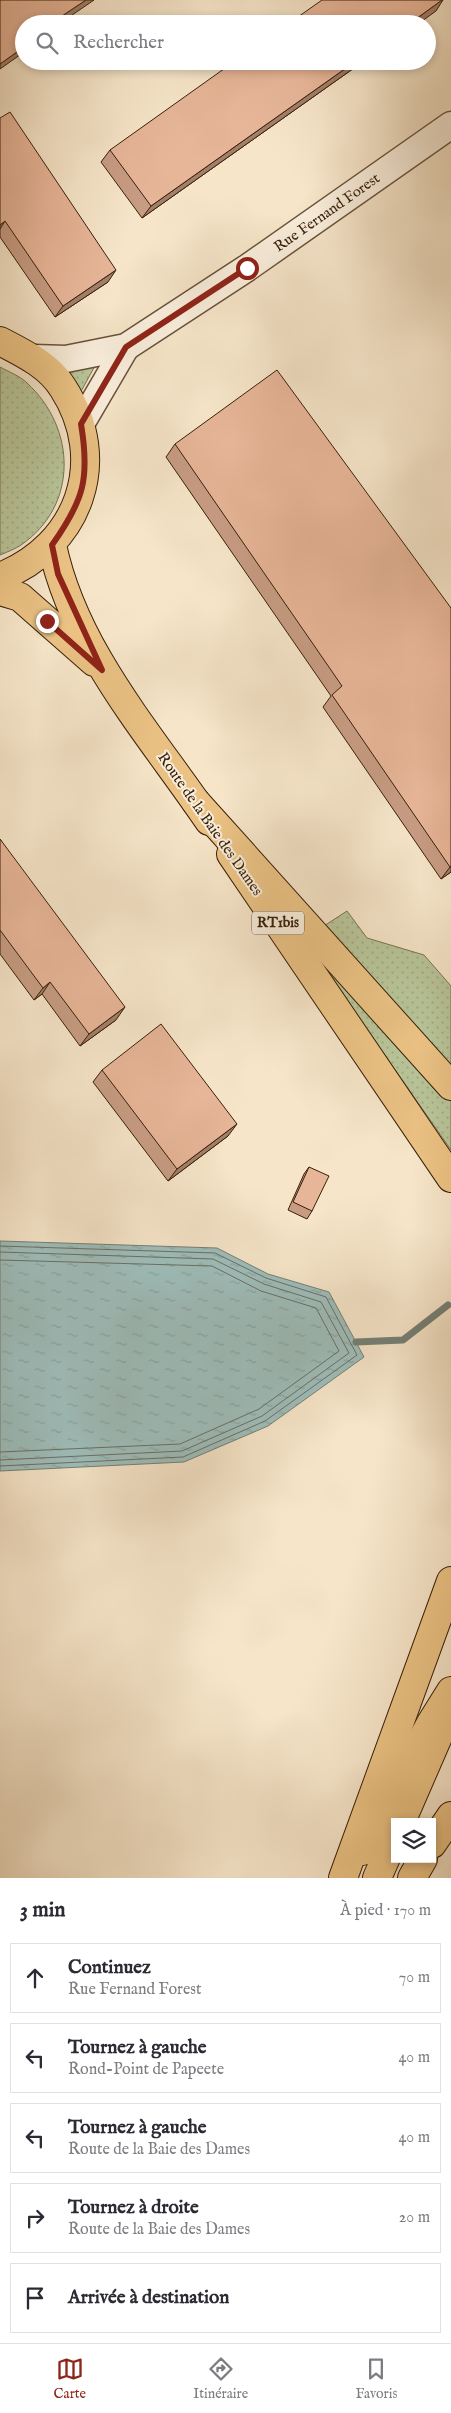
<!DOCTYPE html>
<html lang="fr">
<head>
<meta charset="utf-8">
<style>
  body { margin:0; font-family:"IM FELL English",serif; background:#f7f7f7; color:#2b2b33 }
  .controls { position:absolute; right:15px; bottom:15px; display:grid; overflow:hidden; border-radius:0px; box-shadow:0 2px 8px #0003 }
  .controls button { width:45px; height:45px; display:grid; place-items:center; padding:0; border:0; border-bottom:1px solid #e1e1e2; background:#fff; color:#2b2b33; font:25px sans-serif }
  .stop { position:absolute; width:15px; height:15px; margin:-11px; border:4px solid #8f2418; border-radius:50%; background:#fff }
  .stop.end { background:#8f2418; border-color:#fff; box-shadow:0 1px 5px #0008 }
  .list { margin:0; padding:0; list-style:none }
  h2 { display:flex; justify-content:space-between; align-items:center; height:65px; margin:0; padding:0 20px; font-size:21px }
  h2 small { font-size:16px; font-weight:400; color:#7c7c81 }
  .list li { display:grid; grid-template-columns:32px 1fr auto; gap:15px; align-items:center; box-sizing:border-box; height:70px; margin:0 10px 10px; padding:0 10px; border:1px solid #e1e1e2; border-radius:0px }
  .list b { display:block; font-size:19px; white-space:nowrap }
  .list p { margin:0; font-size:16px; white-space:nowrap; color:#7c7c81 }
  .list em { font-size:16px; font-style:normal; color:#7c7c81 }
  .icon { flex:none; width:28px; height:28px; fill:none; stroke:currentColor; stroke-width:2; stroke-linecap:round; stroke-linejoin:round }
  .map { position:relative; flex:none; width:451px; height:1878px; overflow:hidden }
  .search { position:absolute; background:#fff; box-shadow:0 2px 8px #0003; left:15px; right:15px; top:15px; height:55px; display:flex; align-items:center; gap:12px; box-sizing:border-box; padding:0 18px; border-radius:28px; color:#7c7c81; font-size:19px }
  .sheet { height:465px; background:#fff }
  nav { display:flex; justify-content:space-around; align-items:center; box-sizing:border-box; height:70px; border-top:1px solid #e1e1e2; background:#fff; font-size:14px; color:#7c7c81 }
  nav a { display:grid; justify-items:center; gap:2px }
  nav .on { color:#8f2418 }
  .map>svg:first-child { display:block }
  .grass { fill:url(#grass-dots); stroke:#787252 }
  .water { fill:url(#water-ripples); stroke:#757f75 }
  .lines { fill:none; stroke-linecap:round; stroke-linejoin:round }
  .shore { stroke:#6b6f63; stroke-width:1 }
  .stream { stroke:#757f75; stroke-width:7 }
  .tertiary-casing { stroke:#68513a; stroke-width:29 }
  .primary-casing { stroke:#38200a; stroke-width:30 }
  .trunk-casing { stroke:#38200a; stroke-width:30 }
  .tertiary { stroke:#f9eedc; stroke-width:26 }
  .primary { stroke:#ebc284; stroke-width:28 }
  .trunk { stroke:#ebc284; stroke-width:28 }
  .wall { fill:#c79c83; stroke:#38200a }
  .shaded-wall { fill:#a27f6a; stroke:#38200a }
  .building { fill:#e7b598; stroke:#38200a }
  .route { stroke:#8f2418; stroke-width:6 }
  .labels { text-anchor:middle; dominant-baseline:central; stroke-width:4; stroke-linejoin:round; paint-order:stroke }
  .shield { fill:#f9eedc; stroke:#725e49; stroke-width:1 }
  .shield-label { font-size:14px; font-weight:bold; fill:#38200a }
  .street-label { font-size:15px; fill:#38200a; stroke:#f9eedc }
</style>
</head>
<body>
<div class="map">
<svg width="451" height="1878" viewBox="0 0 451 1878">
  <defs>
    <pattern id="grass-dots" width="8" height="8" patternUnits="userSpaceOnUse" patternTransform="scale(1.25)"><rect width="8" height="8" fill="#b8c599"/><path d="M2 2h.1M6 6h.1" fill="none" stroke="#9fa982" stroke-width="1.8" stroke-linecap="round"/></pattern>
    <pattern id="water-ripples" width="26" height="14" patternUnits="userSpaceOnUse" patternTransform="scale(1.25)"><rect width="26" height="14" fill="#9ebebc"/><path d="M2 4q2-2 4 0t4 0M15 11q2-2 4 0t4 0" fill="none" stroke="#89a3a0"/></pattern>
  </defs>
  <rect width="100%" height="100%" fill="#f6e5c9"/>
  <filter id="stains"><feTurbulence type="fractalNoise" baseFrequency=".004" numOctaves="4"/><feColorMatrix values="0 0 0 0 .2 0 0 0 0 .09 0 0 0 0 .02 0 0 0 .5 -.17"/></filter>
  <radialGradient id="worn" r=".72"><stop offset=".6" stop-color="#630" stop-opacity="0"/><stop offset="1" stop-color="#630" stop-opacity=".3"/></radialGradient>
  <path class="grass" d="M96,364L79,395L62,371Z
    M0,367C9,372 20,376 27,383C76,428 79,505 21,545C15,549 7,552 0,555Z
    M347,911L367,938L424,955L451,986V1150L304,939Z"/>
  <path class="water" d="M0,1241L217,1248L268,1274L329,1292L364,1357L268,1426L184,1462L0,1471Z"/>
  <g class="lines">
    <path class="shore" d="M0,1246L215,1253L266,1278L326,1297L357,1355L265,1421L183,1457L0,1466
      M0,1252L213,1259L264,1284L321,1302L349,1353L262,1416L182,1451L0,1460
      M0,1260L212,1266L261,1291L316,1308L339,1351L259,1409L180,1444L0,1452"/>
    <path class="stream" d="M356,1342L403,1340L448,1305"/>
    <g class="tertiary-casing">
      <g id="tertiary">
        <path id="s1" d="M34,358L66,359L126,347L247,268L451,125"/>
        <path d="M81,424L126,347"/>
      </g>
    </g>
    <g class="primary-casing">
      <path id="primary" d="M0,341C23,353 49,365 63,388C110,461 79,546 0,577
        M52,545C74,650 150,734 209,821
        M0,591L20,597L94,662
        M231,854L451,1178
        M362,1851L431,1723L451,1691"/>
    </g>
    <g class="trunk-casing">
      <path id="trunk" d="M196,802L451,1086
        M401,1822L451,1707
        M432,1844L451,1816
        M343,1878L451,1581
        M377,1878L395,1837
        M412,1878L423,1859"/>
    </g>
    <use href="#tertiary" class="tertiary"/>
    <use href="#primary" class="primary"/>
    <use href="#trunk" class="trunk"/>
  </g>
  <path class="wall" d="M364,61L142,218L101,162L110,150Z
    M0,118L108,282L55,317L0,237Z
    M175,444L451,608V872L441,879L323,707L331,696L166,457Z
    M0,839L116,1020L80,1046L42,994L34,1000L0,954Z
    M102,1070L228,1136L168,1181L93,1082Z
    M309,1167L312,1211L307,1219L288,1210L304,1174Z"/>
  <path class="shaded-wall" d="M86,0H94L59,24H55L59,18Z
    M442,0H443L436,11L418,24H409Z
    M24,47V52L0,69V64Z
    M356,61H364L142,218L151,206Z
    M5,221L0,229V225Z
    M116,270L108,282L55,317L63,306Z
    M451,866V872L441,879L450,867Z
    M50,982L42,994L34,1000L43,988Z
    M125,1007L116,1020L80,1046L89,1034Z
    M237,1124L228,1136L168,1181L177,1169Z"/>
  <path class="building" d="M0,0H86L59,18L61,21L57,24H24V47L0,64Z
    M322,0H442L409,24H288Z
    M235,61H356L151,206L110,150Z
    M10,112L116,270L63,306L5,221L0,225V118Z
    M277,370L451,608V866L450,867L332,695L342,686L175,444Z
    M0,839L125,1007L89,1034L50,982L43,988L0,930Z
    M161,1024L237,1124L177,1169L102,1070Z
    M309,1167L329,1176L312,1211L293,1202Z"/>
  <g class="lines">
    <path class="route" d="M47,621L102,670L58,574L52,545C84,500 90,478 81,424L126,347L247,268"/>
  </g>
  <g class="labels">
    <rect class="shield" x="252" y="911.5" width="52" height="23" rx="4"/>
    <g class="shield-label">
      <text x="278" y="923">RT1bis</text>
    </g>
    <g class="street-label">
      <text stroke="none"><textPath href="#s1" startOffset="335">Rue Fernand Forest</textPath></text>
      <text transform="translate(210 824) rotate(55)">Route de la Baie des Dames</text>
    </g>
  </g>
  <rect width="100%" height="100%" filter="url(#stains)"/>
  <rect width="100%" height="100%" fill="url(#worn)"/>
</svg>
<div class="controls">
<button><svg class="icon" aria-label="layers" viewBox="0 0 24 24"><path d="M12 4l9 5-9 5-9-5zM3 14l9 5 9-5"/></svg></button>
</div>
<div class="stop" style="left:247px;top:268px"></div>
<div class="stop end" style="left:47px;top:621px"></div>
<div class="search"><svg class="icon" aria-label="search" viewBox="0 0 24 24"><circle cx="10" cy="10" r="6"/><path d="M15 15l6 6"/></svg>Rechercher</div>
</div>
<section class="sheet">
<h2>3 min<small>À pied · 170 m</small></h2>
<ul class="list">
<li><svg class="icon" aria-label="ahead" viewBox="0 0 24 24"><path d="M12 20V5M6 11l6-6 6 6"/></svg><div><b>Continuez</b><p>Rue Fernand Forest</p></div><em>70 m</em></li>
<li><svg class="icon" aria-label="left" viewBox="0 0 24 24"><path d="M17 20v-9H6M10 6l-5 5 5 5"/></svg><div><b>Tournez à gauche</b><p>Rond-Point de Papeete</p></div><em>40 m</em></li>
<li><svg class="icon" aria-label="left" viewBox="0 0 24 24"><path d="M17 20v-9H6M10 6l-5 5 5 5"/></svg><div><b>Tournez à gauche</b><p>Route de la Baie des Dames</p></div><em>40 m</em></li>
<li><svg class="icon" aria-label="right" viewBox="0 0 24 24"><path d="M7 20v-9h11M14 6l5 5-5 5"/></svg><div><b>Tournez à droite</b><p>Route de la Baie des Dames</p></div><em>20 m</em></li>
<li><svg class="icon" aria-label="arrive" viewBox="0 0 24 24"><path d="M6 21V4h12l-3 4 3 4H6"/></svg><div><b>Arrivée à destination</b></div></li>
</ul>
</section>
<nav>
<a class="on"><svg class="icon" aria-label="map" viewBox="0 0 24 24"><path d="M3 6l6-2 6 2 6-2v14l-6 2-6-2-6 2zM9 4v14M15 6v14"/></svg>Carte</a>
<a><svg class="icon" aria-label="directions" viewBox="0 0 24 24"><path d="M12 3l9 9-9 9-9-9zM9 14v-3h6M13 9l2 2-2 2"/></svg>Itinéraire</a>
<a><svg class="icon" aria-label="saved" viewBox="0 0 24 24"><path d="M7 4h10v16l-5-4-5 4z"/></svg>Favoris</a>
</nav>
</body>
</html>
